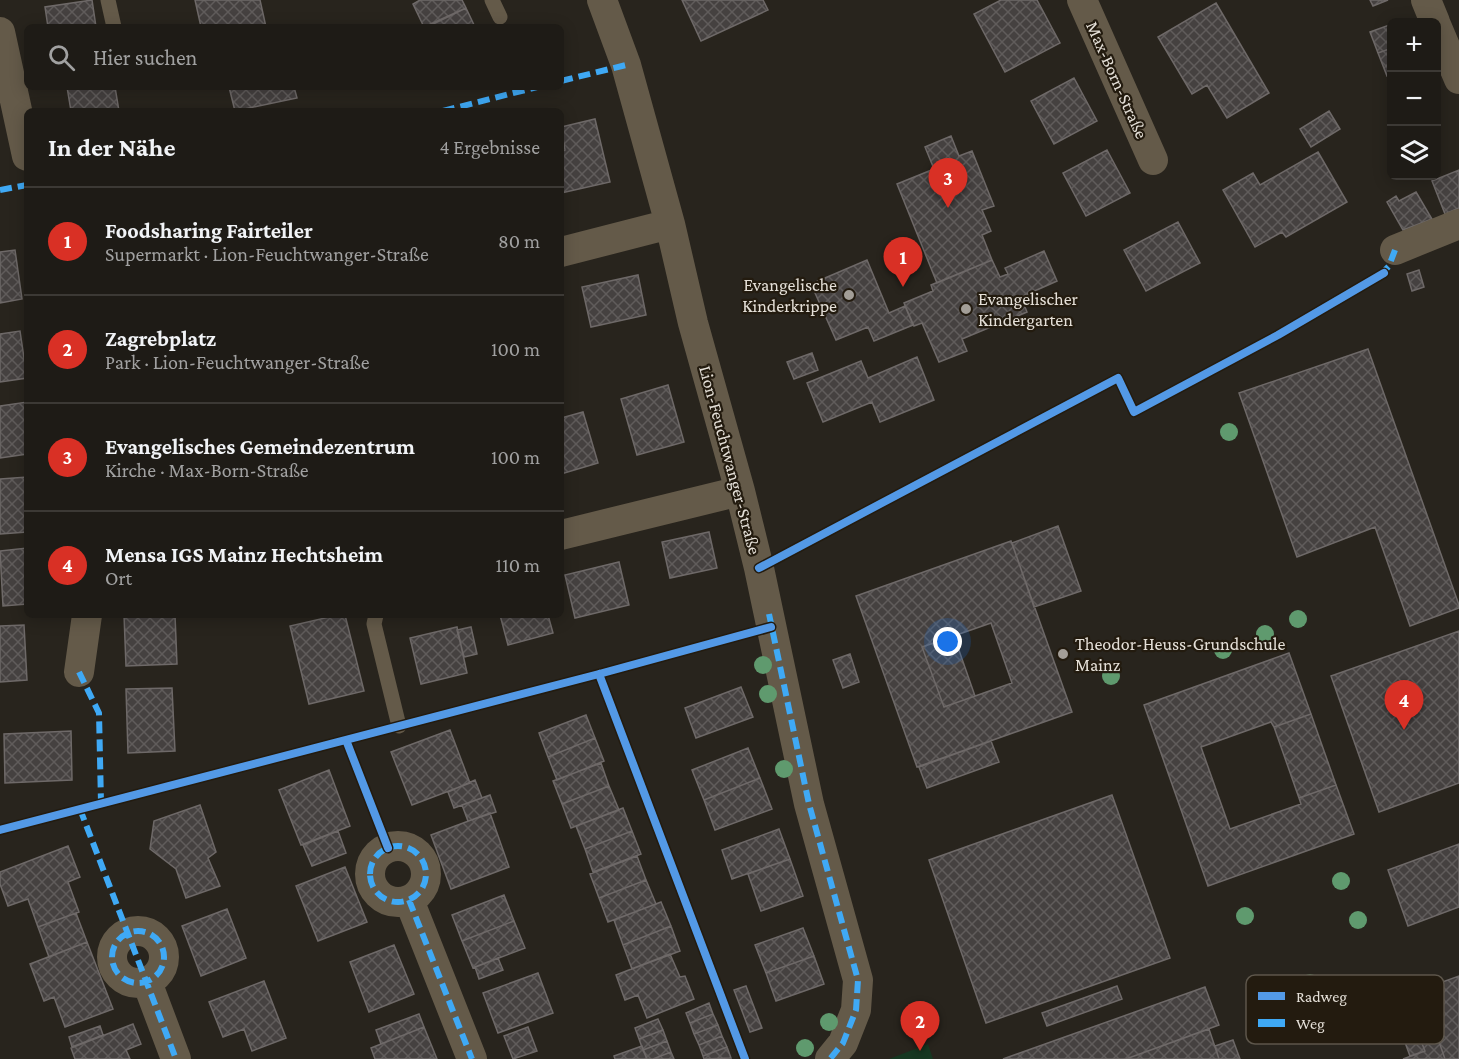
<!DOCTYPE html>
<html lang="de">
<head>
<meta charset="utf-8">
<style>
  body { margin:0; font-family:"Crimson Pro",serif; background:#26241f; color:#f1f3f6 }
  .controls { position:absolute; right:18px; top:18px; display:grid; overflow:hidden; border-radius:9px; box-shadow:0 3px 15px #0003 }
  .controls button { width:54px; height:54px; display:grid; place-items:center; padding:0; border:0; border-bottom:2px solid #3c3935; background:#1e1b16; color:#f1f3f6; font:30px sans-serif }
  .you { position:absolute; left:948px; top:642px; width:21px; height:21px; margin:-15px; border:4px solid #fff; border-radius:50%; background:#1a73e8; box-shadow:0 0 0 9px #1a73e833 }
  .badge { display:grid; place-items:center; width:39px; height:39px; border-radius:50%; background:#d93025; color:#fff; font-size:20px; font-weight:700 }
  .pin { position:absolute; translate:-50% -50px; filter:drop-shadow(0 2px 3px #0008) }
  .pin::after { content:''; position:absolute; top:32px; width:21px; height:18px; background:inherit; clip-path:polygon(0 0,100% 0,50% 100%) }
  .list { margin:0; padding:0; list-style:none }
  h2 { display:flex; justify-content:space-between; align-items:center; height:78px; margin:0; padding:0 24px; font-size:26px }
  h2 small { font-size:20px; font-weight:400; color:#a1a1a1 }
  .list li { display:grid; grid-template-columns:39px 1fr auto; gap:18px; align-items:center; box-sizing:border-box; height:108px; padding:0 24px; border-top:2px solid #3c3935 }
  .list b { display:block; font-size:22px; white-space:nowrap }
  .list p { margin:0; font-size:20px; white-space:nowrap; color:#a1a1a1 }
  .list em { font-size:20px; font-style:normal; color:#a1a1a1 }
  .icon { flex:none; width:33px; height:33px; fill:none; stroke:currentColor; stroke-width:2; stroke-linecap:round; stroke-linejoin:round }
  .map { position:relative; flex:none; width:1459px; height:1059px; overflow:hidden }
  .search { position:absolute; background:#1e1b16; box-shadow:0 3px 15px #0003; left:24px; top:24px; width:540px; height:66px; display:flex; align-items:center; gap:15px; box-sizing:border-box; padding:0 21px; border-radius:9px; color:#a1a1a1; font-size:22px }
  .panel { position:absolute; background:#1e1b16; box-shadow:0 3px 15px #0003; left:24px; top:108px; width:540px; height:510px; border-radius:9px }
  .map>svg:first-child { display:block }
  .park { fill:#163721 }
  .building { fill:url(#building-cross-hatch); stroke:#6e6968; stroke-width:1.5; fill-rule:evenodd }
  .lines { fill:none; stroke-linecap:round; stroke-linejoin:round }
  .lane { stroke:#645a49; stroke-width:15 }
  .street { stroke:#645a49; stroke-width:30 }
  .quiet { stroke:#3fa9f5; stroke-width:6; stroke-dasharray:12 6; stroke-linecap:butt }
  .cycleway-casing { stroke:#231b0f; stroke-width:11 }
  .cycleway { stroke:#5399e6; stroke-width:8 }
  .tree { fill:#5f9a6e }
  .poi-dot { fill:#a39e97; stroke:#231b0f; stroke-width:2 }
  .labels { text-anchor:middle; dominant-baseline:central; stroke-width:4.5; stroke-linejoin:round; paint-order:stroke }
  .street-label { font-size:18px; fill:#e5e0d8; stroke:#231b0f }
  .poi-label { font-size:18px; fill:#e5e0d8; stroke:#231b0f; text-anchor:start }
  .key { fill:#231b0f; stroke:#5d564b; stroke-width:1.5 }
  .key-label { font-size:16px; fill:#e5e0d8 }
</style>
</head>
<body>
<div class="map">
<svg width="1459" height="1059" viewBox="0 0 1459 1059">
  <defs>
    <pattern id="building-cross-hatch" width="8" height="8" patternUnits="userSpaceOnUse" patternTransform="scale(1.5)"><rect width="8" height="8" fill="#454140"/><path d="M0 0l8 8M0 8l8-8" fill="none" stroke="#605c5b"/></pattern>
  </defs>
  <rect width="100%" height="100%" fill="#28241d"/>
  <path class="park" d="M928,1044L933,1059H889Z"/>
  <path class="building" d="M92,0L96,27H48L45,7Z
    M195,0H260L266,27H201Z
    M420,0H462L466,8L424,27L413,4Z
    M682,0H763L768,10L701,41Z
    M1001,0H1037L1060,43L1005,72L974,14Z
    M1370,0H1388L1373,6Z
    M1216,3L1269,93L1227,118L1207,85L1192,94L1158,37Z
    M466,8L475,27H427Z
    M1392,24V48L1378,53L1370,32Z
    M1392,48V74L1387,76L1378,53Z
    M1074,78L1097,121L1054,144L1031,101Z
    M67,87H115L119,111H71Z
    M229,87H294L297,98L235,111Z
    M1329,111L1340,129L1311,147L1300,129Z
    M595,119L610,182L561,193V152L565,150L561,127Z
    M951,136L959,156L972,151L994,206L982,210L991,231L982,235L992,260L937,283L897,184L934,169L925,147Z
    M1107,150L1130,193L1086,216L1063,173Z
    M1318,152L1347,202L1286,237L1282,232L1255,247L1223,190L1253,173L1260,185Z
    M1459,170V208L1445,214L1432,181Z
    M1416,192L1432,219L1403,230L1387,202L1396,196L1399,201Z
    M1178,222L1200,263L1146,291L1124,250Z
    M15,250L22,299L0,303V252Z
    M1044,251L1057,281L1021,297L1027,312L962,339L967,351L939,362L922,323L914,326L904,303L933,291L931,285L992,260L1000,277L1008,274L1005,268Z
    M867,260L889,313L905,306L913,325L874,341L868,327L836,340L811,284Z
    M1419,270L1424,287L1412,291L1407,274Z
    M638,275L646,315L591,327L582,287Z
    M20,331L27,378L0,382V334Z
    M1368,349L1459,605V608L1410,626L1375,527L1297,557L1239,393Z
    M812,353L818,370L794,379L787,362Z
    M917,357L934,400L880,422L872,402L823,422L807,383L861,361L868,378Z
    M668,385L684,442L637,455L621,399Z
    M27,402V454L0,458V406Z
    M583,412L598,463L561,474V418Z
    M27,477V532L0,534V479Z
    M1058,526L1081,591L1034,607L1012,543Z
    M709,532L717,568L670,578L662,542Z
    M1011,541L1072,712L917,767L856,596ZM991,623L1012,683L944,707L922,647Z
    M27,548V604L3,606L0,551Z
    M619,562L629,605L575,618L565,575Z
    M124,615H175L177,664L126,666Z
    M338,615H345L364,691L309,704L290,626Z
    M500,615H548L553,633L508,645Z
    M24,625L27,680L0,682V626Z
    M457,627L467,673L421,684L410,638Z
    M471,627L477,654L464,657L457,630Z
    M1459,631V783L1379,812L1331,676Z
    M954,636L975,696L944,707L922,647Z
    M1289,653L1311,714L1274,727L1271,722L1201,747L1230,829L1301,804L1299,798L1336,785L1354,834L1208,886L1144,705Z
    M850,654L859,682L843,688L833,660Z
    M741,687L753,717L696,738L685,708Z
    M172,688L175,751L128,753L126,689Z
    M1311,714L1336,785L1299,798L1274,727Z
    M586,715L595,738L548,757L539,733Z
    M450,730L470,783L412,805L391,752Z
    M71,731L72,780L5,783L4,734Z
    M595,738L604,761L557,780L548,757Z
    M991,741L999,762L927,788L919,767Z
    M748,748L760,778L704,800L692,770Z
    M601,763L609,786L562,804L553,781Z
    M329,770L350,826L301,845L279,790Z
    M760,778L772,809L715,830L704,800Z
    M475,780L482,798L454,808L448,792Z
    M609,786L619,810L571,828L562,804Z
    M490,795L496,812L468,821L462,805Z
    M1112,795L1170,958L986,1023L929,860Z
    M200,805L216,852L208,858L220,886L186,898L176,869L150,849L154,821Z
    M623,808L632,831L585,849L576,826Z
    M490,813L509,867L451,889L431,835Z
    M779,829L790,859L732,879L722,850Z
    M338,831L346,853L312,866L303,845Z
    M632,831L641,854L593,872L585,849Z
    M1459,844V907L1408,926L1388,870Z
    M68,846L80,877L68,882L79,912L38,927L28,899L8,906L0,884V872Z
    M637,856L646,880L599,898L590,874Z
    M790,859L803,896L761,911L748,874Z
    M345,867L367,922L318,941L296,886Z
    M646,880L656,904L608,922L599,898Z
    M504,895L514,921L462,941L452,915Z
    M661,902L671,926L623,945L614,920Z
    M227,909L246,958L201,976L182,926Z
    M76,913L87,942L49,957L38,927Z
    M514,921L525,948L473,968L462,941Z
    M671,926L680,951L632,969L623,945Z
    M803,928L814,956L766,973L755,945Z
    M87,942L113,1009L65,1027L54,997L44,1001L30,964Z
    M394,945L414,994L369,1012L350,962Z
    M670,954L680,977L685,976L694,999L647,1018L638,995L625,1000L616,975Z
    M814,956L824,984L776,1001L766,973Z
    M498,958L503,970L479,979L475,967Z
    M538,973L553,1013L498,1033L483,993Z
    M1459,976V1059H1445L1437,1036L1421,1041L1425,1051L1410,1056L1390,1001Z
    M264,981L286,1038L252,1051L244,1029L223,1037L209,1002Z
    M746,986L762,1028L750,1032L734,990Z
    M1117,986L1122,999L1047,1026L1042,1013Z
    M1205,987L1219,1025L1126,1059H1003Z
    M709,1003L713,1014L690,1023L686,1013Z
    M419,1014L424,1027L381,1044L376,1030Z
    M713,1014L718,1025L694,1034L690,1023Z
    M658,1019L663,1030L639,1039L635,1028Z
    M133,1024L141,1044L126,1050L130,1059H75L71,1048Z
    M718,1025L722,1036L699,1045L694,1034Z
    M100,1026L103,1035L72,1047L69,1037Z
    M424,1027L437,1059H375L371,1048Z
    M528,1027L537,1051L513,1059L504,1036Z
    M1209,1029L1219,1059H1126Z
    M663,1030L667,1041L643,1050L639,1039Z
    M722,1036L727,1047L703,1056L699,1045Z
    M1437,1036L1445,1059H1403L1425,1051L1421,1041Z
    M1233,1040L1240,1059H1219L1215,1046Z
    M667,1041L671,1052L653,1059H647L643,1050Z
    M642,1046L647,1059H615L614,1056Z
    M727,1047L731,1058L704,1059L703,1056Z
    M671,1052L674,1059H653Z"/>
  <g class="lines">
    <path class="lane" d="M108,0L114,27
      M492,0L500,17
      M376,615L374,624L399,726"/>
    <path class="street" d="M602,0L626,65L670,224L693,323L740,491L759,568L809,804L858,980L856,1010L843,1043L830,1059
      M1082,0L1153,160
      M1426,0L1435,22
      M1436,25L1459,79
      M0,32L27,156
      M1395,250L1459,224
      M561,252L670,224
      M561,535L740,491
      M79,672L87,615
      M370 874a28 28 0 1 1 56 0a28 28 0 1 1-56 0Z
      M409,900L472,1059
      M112 957a26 26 0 1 1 52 0a26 26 0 1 1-52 0Z
      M147,982L176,1059"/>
    <path class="quiet" d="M561,81L626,65
      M443,111L537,87
      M0,190L27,185
      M1380,275L1389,266L1395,250
      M769,614L809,804L858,980L856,1010L843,1043L830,1059
      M79,672L99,713L101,803
      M80,809L176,1059
      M370 874a28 28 0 1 1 56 0a28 28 0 1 1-56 0Z
      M409,900L472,1059
      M112 957a26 26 0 1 1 52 0a26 26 0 1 1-52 0Z"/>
    <g class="cycleway-casing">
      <path id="cycleway" d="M759,568L1118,378L1134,412L1278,335L1384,273
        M599,674L745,1059
        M346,740L388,848
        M0,830L599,674L771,627"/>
    </g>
    <use href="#cycleway" class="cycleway"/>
  </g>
  <g class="tree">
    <circle cx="1229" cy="432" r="9"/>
    <circle cx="1298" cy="619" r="9"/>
    <circle cx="1265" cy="634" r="9"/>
    <circle cx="1223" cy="650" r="9"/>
    <circle cx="763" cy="665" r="9"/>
    <circle cx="1111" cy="676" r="9"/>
    <circle cx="768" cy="694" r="9"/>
    <circle cx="784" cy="769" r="9"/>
    <circle cx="1341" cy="881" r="9"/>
    <circle cx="1245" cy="916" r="9"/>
    <circle cx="1358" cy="920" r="9"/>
    <circle cx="1310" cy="983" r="9"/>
    <circle cx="829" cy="1022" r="9"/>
    <circle cx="805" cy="1048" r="9"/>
  </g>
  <g class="poi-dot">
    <circle cx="849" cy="295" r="6"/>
    <circle cx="966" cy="309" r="6"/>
    <circle cx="1063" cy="654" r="6"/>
  </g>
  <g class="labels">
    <g class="street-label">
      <text transform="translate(1117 80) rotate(66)">Max-Born-Straße</text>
      <text transform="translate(730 460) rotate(75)">Lion-Feuchtwanger-Straße</text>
    </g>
    <g class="poi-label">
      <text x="837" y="285" text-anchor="end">Evangelische<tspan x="837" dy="21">Kinderkrippe</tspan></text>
      <text x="978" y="299">Evangelischer<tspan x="978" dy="21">Kindergarten</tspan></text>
      <text x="1075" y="644">Theodor-Heuss-Grundschule<tspan x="1075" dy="21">Mainz</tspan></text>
    </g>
  </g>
  <rect x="1246" y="975" width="198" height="69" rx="9" class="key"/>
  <rect x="1258" y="992" width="27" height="8" fill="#5399e6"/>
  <rect x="1258" y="1019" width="27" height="8" fill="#3fa9f5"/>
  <g class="key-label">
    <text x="1296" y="1002">Radweg</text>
    <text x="1296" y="1029">Weg</text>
  </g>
</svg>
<div class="controls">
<button>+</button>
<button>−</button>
<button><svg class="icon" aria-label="layers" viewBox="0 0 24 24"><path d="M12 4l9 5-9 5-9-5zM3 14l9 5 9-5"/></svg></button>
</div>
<div class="you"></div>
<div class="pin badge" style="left:903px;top:287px">1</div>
<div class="pin badge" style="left:920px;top:1051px">2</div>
<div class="pin badge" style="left:948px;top:208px">3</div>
<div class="pin badge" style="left:1404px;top:730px">4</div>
<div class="search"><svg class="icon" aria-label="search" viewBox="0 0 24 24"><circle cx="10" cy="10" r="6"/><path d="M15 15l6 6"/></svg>Hier suchen</div>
<section class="panel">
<h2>In der Nähe<small>4 Ergebnisse</small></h2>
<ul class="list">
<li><span class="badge">1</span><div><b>Foodsharing Fairteiler</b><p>Supermarkt · Lion-Feuchtwanger-Straße</p></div><em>80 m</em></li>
<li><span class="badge">2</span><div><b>Zagrebplatz</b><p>Park · Lion-Feuchtwanger-Straße</p></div><em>100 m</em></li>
<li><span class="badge">3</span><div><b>Evangelisches Gemeindezentrum</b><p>Kirche · Max-Born-Straße</p></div><em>100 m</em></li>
<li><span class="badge">4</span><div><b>Mensa IGS Mainz Hechtsheim</b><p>Ort</p></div><em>110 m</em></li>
</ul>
</section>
</div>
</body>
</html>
